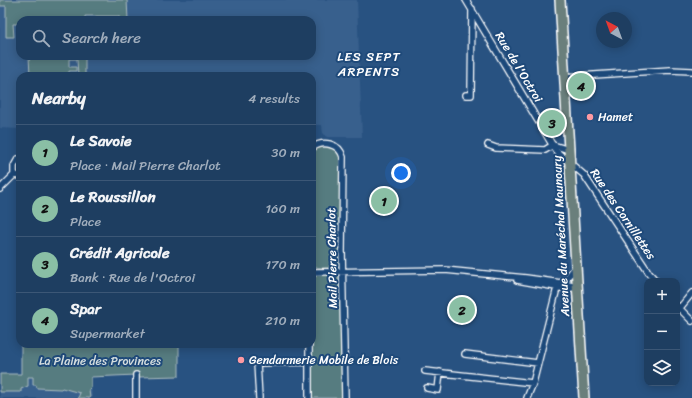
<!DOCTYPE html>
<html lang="en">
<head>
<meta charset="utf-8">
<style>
  body { margin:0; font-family:Sriracha,sans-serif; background:#2b496a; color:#f1f3f6 }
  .controls { position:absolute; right:12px; bottom:12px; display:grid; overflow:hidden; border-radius:8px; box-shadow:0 2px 10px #0003 }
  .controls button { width:36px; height:36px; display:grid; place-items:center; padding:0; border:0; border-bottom:1px solid #3c5776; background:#1e3e61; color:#f1f3f6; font:20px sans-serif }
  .compass { position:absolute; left:596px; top:12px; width:36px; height:36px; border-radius:50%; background:#1e3e61; box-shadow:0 2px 10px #0003; rotate:319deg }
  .you { position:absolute; left:401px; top:173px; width:14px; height:14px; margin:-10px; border:3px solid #fff; border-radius:50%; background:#1a73e8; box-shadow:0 0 0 6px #1a73e833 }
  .badge { display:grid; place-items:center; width:26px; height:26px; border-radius:50%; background:#8abfa5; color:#111; font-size:13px; font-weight:700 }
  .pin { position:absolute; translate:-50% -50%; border:2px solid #fff; box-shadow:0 1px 4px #0006 }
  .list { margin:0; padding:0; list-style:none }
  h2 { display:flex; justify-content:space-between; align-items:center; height:52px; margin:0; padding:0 16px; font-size:17px }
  h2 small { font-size:13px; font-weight:400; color:#a1aebd }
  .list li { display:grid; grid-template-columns:26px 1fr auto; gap:12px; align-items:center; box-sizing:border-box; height:56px; padding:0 16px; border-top:1px solid #3c5776 }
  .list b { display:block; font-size:15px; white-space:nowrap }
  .list p { margin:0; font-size:13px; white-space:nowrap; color:#a1aebd }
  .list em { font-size:13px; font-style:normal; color:#a1aebd }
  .icon { flex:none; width:22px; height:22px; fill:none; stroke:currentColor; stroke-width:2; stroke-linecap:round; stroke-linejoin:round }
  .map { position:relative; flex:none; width:692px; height:398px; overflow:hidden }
  .search { position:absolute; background:#1e3e61; box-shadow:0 2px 10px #0003; left:16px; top:16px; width:300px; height:44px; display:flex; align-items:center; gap:10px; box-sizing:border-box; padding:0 14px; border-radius:12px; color:#a1aebd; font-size:15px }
  .panel { position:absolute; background:#1e3e61; box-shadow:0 2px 10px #0003; left:16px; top:72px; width:300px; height:276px; border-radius:12px }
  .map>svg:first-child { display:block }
  .built { fill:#39608d; fill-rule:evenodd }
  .green { fill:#577b80; stroke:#abbdc0 }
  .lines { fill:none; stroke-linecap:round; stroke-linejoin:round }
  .minor-casing { stroke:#fff; stroke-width:8 }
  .primary-casing { stroke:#fff; stroke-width:12 }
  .minor { stroke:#1f4a7a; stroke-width:5.5 }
  .primary { stroke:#6b7f7c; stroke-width:9 }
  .poi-dot { fill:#ff9aa2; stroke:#1f4a7a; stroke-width:1.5 }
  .labels { text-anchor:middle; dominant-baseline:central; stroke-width:4; stroke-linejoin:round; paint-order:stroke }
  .street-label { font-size:12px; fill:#fff; stroke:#1f4a7a }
  .poi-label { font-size:12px; fill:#fff; stroke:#1f4a7a; text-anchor:start }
  .park-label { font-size:12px; fill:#d5dedf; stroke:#1f4a7a }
  .neighbourhood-label { font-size:13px; letter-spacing:1px; fill:#fff; stroke:#1f4a7a }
</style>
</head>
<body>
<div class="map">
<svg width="692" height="398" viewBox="0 0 692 398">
  <rect width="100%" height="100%" fill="#285281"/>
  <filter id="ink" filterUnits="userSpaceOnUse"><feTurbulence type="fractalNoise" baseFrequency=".025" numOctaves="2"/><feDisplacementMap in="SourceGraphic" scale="8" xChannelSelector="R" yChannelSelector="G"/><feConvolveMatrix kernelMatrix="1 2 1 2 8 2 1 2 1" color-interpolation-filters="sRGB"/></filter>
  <g filter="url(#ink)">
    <path class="built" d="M0,0H357L362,137H327L323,133L322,125H312V76H20V129L0,128ZM20,20H312V56H20Z
      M0,377H91L92,398H0Z"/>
    <path class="green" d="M0,0H127L128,20H119V16H85V20H20V24H13L14,37H6V6H0Z
      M29,56H85V76H78L77,59H69V67H76V71H69V76H30Z
      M324,147C332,148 338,150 340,158L341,263C336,269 319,270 312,265V153L318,148Z
      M334,274L338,275L340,278L342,396L341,398H313L311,395L312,278L318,275Z
      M21,344H179V376L140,377L136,375L91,377V387L89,389L90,398H78L80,393L62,388L61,389L37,388L36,385H33V377H28V386L21,389V392H0V374H21Z"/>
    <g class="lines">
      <g class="minor-casing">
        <path id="minor" d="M466,0L556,151L584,175L649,273L656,281
          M564,77L670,70L692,71
          M466,95H471L472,9
          M488,145L496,148L545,150L553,145
          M553,145L569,150
          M312,148C323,140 339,143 343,157L342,251L345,398
          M14,175L20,176
          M0,189L14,175V166L18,159H20
          M312,274L316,272L445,270L526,278L561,283L576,287
          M517,280L567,289L575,287
          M561,283L564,281L575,268
          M677,306L692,321
          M679,309L692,293
          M309,344V398
          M465,354L538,363
          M425,371L533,383
          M136,375V398
          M427,388L438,390L440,372
          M259,398L257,363L309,362
          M527,398L533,383L557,288"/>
      </g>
      <g class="primary-casing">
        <path id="primary" d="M560,0L584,398"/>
      </g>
      <use href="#minor" class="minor"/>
      <use href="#primary" class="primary"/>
    </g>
  </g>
  <g class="poi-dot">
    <circle cx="590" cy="117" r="4"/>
    <circle cx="241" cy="360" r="4"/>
  </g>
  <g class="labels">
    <g class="street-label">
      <text transform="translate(519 67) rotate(59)">Rue de l'Octroi</text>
      <text transform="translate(623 214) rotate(56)">Rue des Cornillettes</text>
      <text transform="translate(561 236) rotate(-93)">Avenue du Maréchal Maunoury</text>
      <text transform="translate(332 258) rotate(-91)">Mail Pierre Charlot</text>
    </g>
    <g class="poi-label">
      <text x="598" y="117">Hamet</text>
      <text x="249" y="360">Gendarmerie Mobile de Blois</text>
    </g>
    <g class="park-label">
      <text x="100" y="361">La Plaine des Provinces</text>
    </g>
    <g class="neighbourhood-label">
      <text x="369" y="56">LES SEPT<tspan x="369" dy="15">ARPENTS</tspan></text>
    </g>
  </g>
</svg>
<div class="controls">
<button>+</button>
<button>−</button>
<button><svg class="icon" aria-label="layers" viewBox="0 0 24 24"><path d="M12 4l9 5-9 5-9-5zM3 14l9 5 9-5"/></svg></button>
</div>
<svg class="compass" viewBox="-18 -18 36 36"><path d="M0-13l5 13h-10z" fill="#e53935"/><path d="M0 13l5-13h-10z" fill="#a1aebd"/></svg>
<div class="you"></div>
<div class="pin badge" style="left:384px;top:201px">1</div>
<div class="pin badge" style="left:462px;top:310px">2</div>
<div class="pin badge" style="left:552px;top:123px">3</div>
<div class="pin badge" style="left:581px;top:86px">4</div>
<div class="search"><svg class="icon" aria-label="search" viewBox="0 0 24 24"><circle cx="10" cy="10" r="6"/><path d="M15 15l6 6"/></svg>Search here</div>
<section class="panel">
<h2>Nearby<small>4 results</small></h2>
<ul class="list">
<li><span class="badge">1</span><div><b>Le Savoie</b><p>Place · Mail Pierre Charlot</p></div><em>30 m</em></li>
<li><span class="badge">2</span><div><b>Le Roussillon</b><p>Place</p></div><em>160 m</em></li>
<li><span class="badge">3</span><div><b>Crédit Agricole</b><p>Bank · Rue de l'Octroi</p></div><em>170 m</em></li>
<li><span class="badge">4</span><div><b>Spar</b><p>Supermarket</p></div><em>210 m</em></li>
</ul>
</section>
</div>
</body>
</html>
